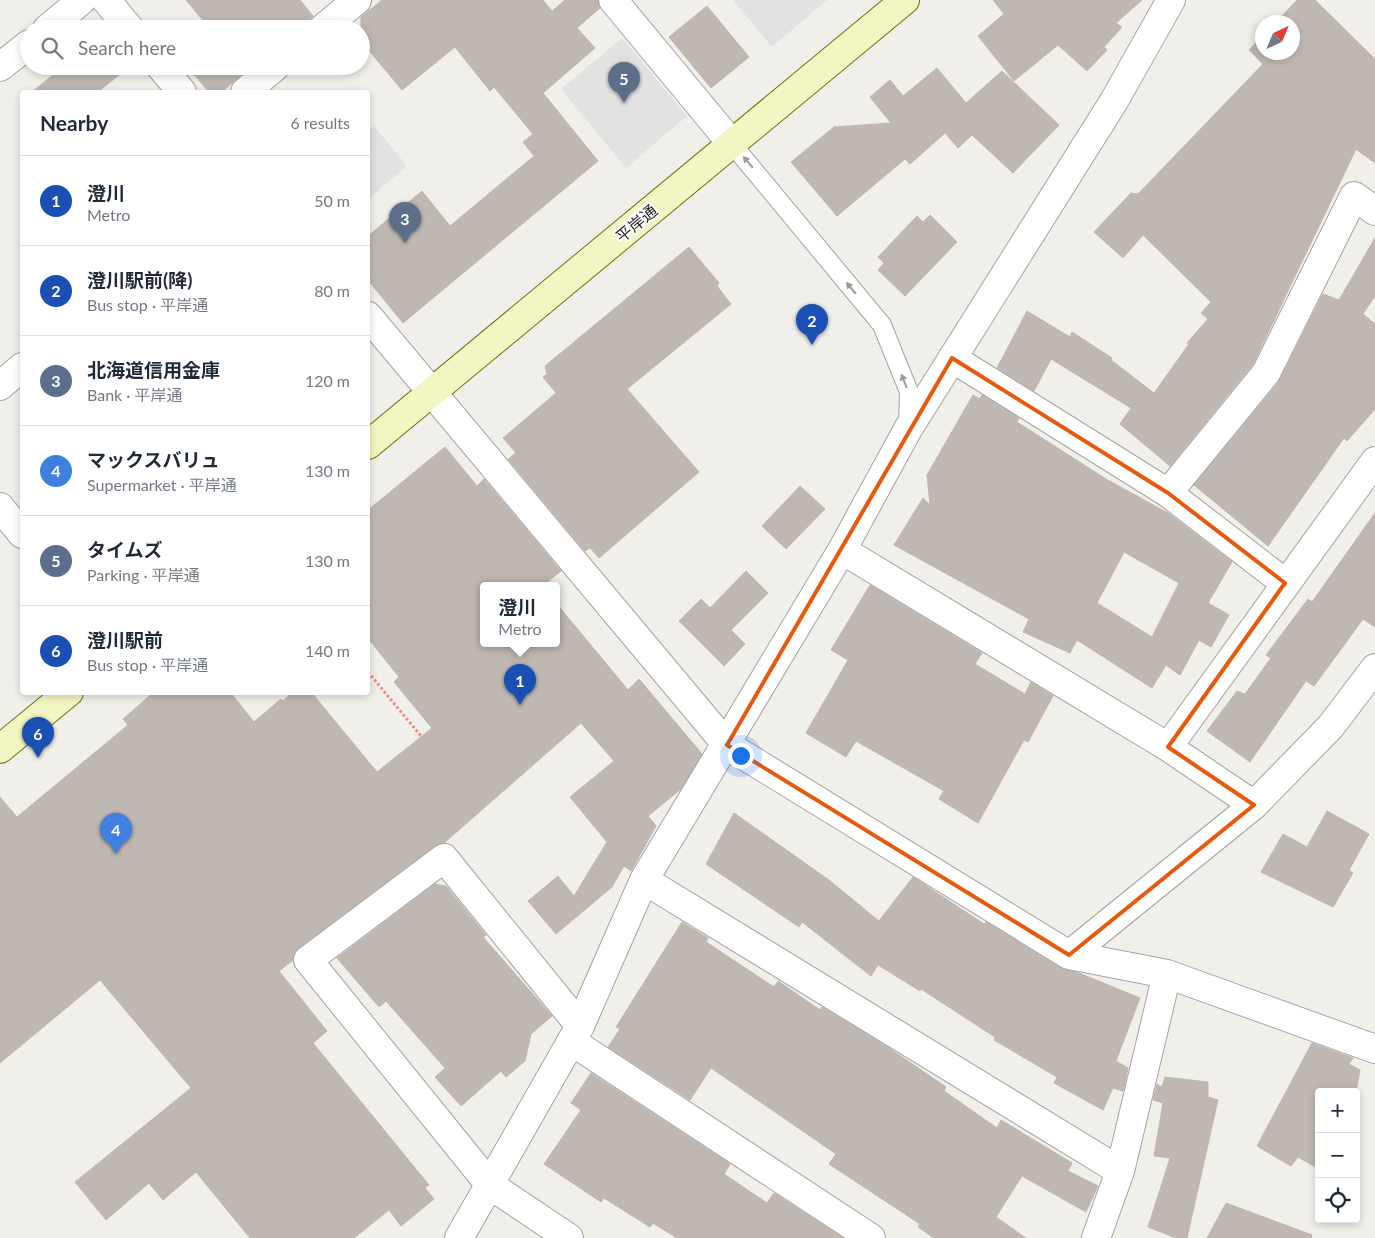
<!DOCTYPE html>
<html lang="en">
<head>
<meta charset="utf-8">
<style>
  body { margin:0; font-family:Lato,"Noto Sans JP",sans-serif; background:#f6f6f7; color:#1f2937 }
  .controls { position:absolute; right:15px; bottom:15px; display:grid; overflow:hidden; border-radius:5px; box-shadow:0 2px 8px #0003 }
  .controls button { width:45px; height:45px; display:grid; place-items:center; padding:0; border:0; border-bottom:1px solid #e0e1e3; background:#fff; color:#1f2937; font:25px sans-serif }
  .compass { position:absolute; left:1255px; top:15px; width:45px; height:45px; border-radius:50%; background:#fff; box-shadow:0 2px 8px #0003; rotate:44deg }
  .you { position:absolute; left:740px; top:755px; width:18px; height:18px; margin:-12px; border:4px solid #fff; border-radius:50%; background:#1a73e8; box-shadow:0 0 0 8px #1a73e833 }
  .badge { display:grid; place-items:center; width:32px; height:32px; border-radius:50%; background:#1a73e8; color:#fff; font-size:16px; font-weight:700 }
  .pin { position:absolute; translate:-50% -41px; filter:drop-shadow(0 1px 2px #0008) }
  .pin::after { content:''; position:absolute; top:26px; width:18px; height:15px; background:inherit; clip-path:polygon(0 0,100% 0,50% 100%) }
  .popup { position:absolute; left:480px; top:582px; width:80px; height:65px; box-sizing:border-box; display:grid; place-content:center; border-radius:5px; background:#fff; filter:drop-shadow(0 1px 4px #0005); font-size:16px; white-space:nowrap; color:#747a83 }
  .popup b { font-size:19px; color:#1f2937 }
  .popup::after { content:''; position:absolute; left:50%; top:100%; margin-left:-10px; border:10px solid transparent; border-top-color:#fff }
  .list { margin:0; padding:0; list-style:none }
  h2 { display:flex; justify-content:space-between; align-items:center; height:65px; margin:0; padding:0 20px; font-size:21px }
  h2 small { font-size:16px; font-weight:400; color:#747a83 }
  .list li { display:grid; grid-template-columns:32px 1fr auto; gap:15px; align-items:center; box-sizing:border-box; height:90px; padding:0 20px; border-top:1px solid #e0e1e3 }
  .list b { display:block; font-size:19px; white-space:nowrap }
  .list p { margin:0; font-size:16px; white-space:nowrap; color:#747a83 }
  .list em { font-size:16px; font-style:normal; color:#747a83 }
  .icon { flex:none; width:28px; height:28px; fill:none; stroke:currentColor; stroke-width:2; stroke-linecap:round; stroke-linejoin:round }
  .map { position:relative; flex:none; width:1375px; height:1238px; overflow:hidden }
  .search { position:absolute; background:#fff; box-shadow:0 2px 8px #0003; left:20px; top:20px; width:350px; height:55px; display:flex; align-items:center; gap:12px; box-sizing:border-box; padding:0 18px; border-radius:28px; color:#747a83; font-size:19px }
  .panel { position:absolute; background:#fff; box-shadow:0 2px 8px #0003; left:20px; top:90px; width:350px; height:605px; border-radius:5px }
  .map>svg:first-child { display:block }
  .parking { fill:#e2e2e2 }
  .building { fill:#bfb8b2; stroke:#c2b6ac; fill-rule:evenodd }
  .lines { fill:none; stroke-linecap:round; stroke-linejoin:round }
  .lane-casing { stroke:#a3a3a3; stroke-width:20 }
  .street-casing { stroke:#a3a3a3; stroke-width:30 }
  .secondary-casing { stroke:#68750c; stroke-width:30 }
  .path { stroke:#f28879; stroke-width:3; stroke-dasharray:2.5 2.5; stroke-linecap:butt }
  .lane { stroke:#fff; stroke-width:18 }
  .street { stroke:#fff; stroke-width:28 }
  .secondary { stroke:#f3f6c2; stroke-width:28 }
  .oneway { fill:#9c9c9c }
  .marked { fill:none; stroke:#e8590c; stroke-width:4; stroke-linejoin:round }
  .labels { text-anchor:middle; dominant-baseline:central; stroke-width:4.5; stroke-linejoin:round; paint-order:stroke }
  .street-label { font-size:16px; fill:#222; stroke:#fff }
</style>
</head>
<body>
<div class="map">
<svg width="1375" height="1238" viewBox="0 0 1375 1238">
  <rect width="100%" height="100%" fill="#f1efe9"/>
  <path class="parking" d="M733,0H827L772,47Z
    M622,38L687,116L626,168L561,89Z
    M374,126L407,166L368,199V131Z"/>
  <path class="building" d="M186,0H300L313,16L298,29H210Z
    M382,0H543L552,11L565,0H598L600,8L577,28L595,48L543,93L598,161L403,323L368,280V236L422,191L450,226L534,156L523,142L533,134L494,87L490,91L455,47L402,90L361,41V17Z
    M993,0H1142L1116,23L1122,27L1104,47L1107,50L1087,71L1058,45L1014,81L978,36L1004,14Z
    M1297,0H1315L1375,59V163L1356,149L1253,364L1170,466L1120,424L1131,408L1051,359L1034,391L997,368L1027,311L1070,337L1072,332L1112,358L1111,360L1154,393L1189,344L1187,343L1208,319L1201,313L1211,302L1143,235L1123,258L1094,232L1131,193L1138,194L1263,64L1249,50L1262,36V52H1292V22H1276Z
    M707,6L749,57L711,88L669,37Z
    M64,66H130L98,92H32Z
    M197,66H251L222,92H209L191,71Z
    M937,68L966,103L1002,71L1059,125L1013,173L972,135L958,148L945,133L910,164L905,159L837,216L791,162L834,127L891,123L870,97L890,80L903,96Z
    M930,215L957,242L905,296L878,270L884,263L878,257L917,216L923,222Z
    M1375,238V296L1363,314L1375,324V409L1347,441L1344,438L1268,546L1194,485L1278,383L1323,294L1339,300Z
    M689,247L719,283L717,286L731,304L627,389L699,472L599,558L590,548L585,551L508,459L516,453L503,438L556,393L543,377L547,374L545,366Z
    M973,395L980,399L982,395L1019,418L1017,422L1106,479L1168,513L1232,562L1208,603L1229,615L1211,647L1199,640L1180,675L1166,665L1152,688L1077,640L1070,653L1023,632L1029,619L894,545L923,498L930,505L927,475ZM1124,552L1179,583L1152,637L1097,603Z
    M445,447L477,486L484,479L561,571L542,586H484V644H556V603L628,690L639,679L702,754L681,789L648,816L656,826L631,871L624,866L612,887L556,934L528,901L558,876L574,896L607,842L570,797L614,761L581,723L444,843L435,846L299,948L294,954L293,960L279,971L327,1031L313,1043L429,1185L425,1188L434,1199L401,1226L389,1210L354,1238H250L196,1172L163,1200L149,1183L106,1220L75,1182L191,1088L100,980L0,1063V797L17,817L128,725L123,719L154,692H230L254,722L281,699L283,701L293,692H311L377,772L432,728L394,682L399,677L368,638V510Z
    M800,486L825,509L786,549L762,526Z
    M1375,513V627L1363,619L1314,686L1306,681L1250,762L1207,731L1237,691L1245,694L1271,658L1266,655L1308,599L1312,602Z
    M746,571L768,593L731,630L745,644L724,666L679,621L701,599L710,608Z
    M870,585L982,653L975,664L1025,694L1031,682L1053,696L1028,742L1024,740L978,823L939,799L944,791L856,741L846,757L806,733L848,660L831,650Z
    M1327,811L1369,834L1349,870L1353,873L1333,907L1261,872L1283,834L1307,847Z
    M734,813L829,880L879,921L913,877L984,924L986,922L1061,968L1079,973L1140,998L1116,1061L1128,1068L1123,1091L1113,1088L1103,1110L1054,1083L1057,1077L994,1040L995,1037L921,989L920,991L878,965L871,976L802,922L799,927L706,864Z
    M435,884L446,886L486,935L483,937L552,1016L531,1034L525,1061L506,1077L501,1071L461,1106L435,1077L445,1068L386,1001L379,1007L337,958Z
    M682,922L708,938L706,942L774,987L778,981L820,1010L822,1007L886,1046L946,1087L944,1091L997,1128L1001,1120L1072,1163L1068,1171L1098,1186L1086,1212L1022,1176L996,1217L1026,1238H934L918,1227L920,1224L829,1164L836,1154L711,1068L690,1100L608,1047L620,1029L616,1027Z
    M1312,1043L1353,1058L1349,1064L1360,1070L1356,1092H1319V1169L1298,1157L1291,1166L1257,1146Z
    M591,1073L730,1164L724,1174L767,1203L774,1193L843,1238H677L653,1223L650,1227L604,1198L601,1202L544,1164L581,1110L571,1103Z
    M1165,1077L1208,1082V1097L1218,1100L1187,1238H1176L1148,1227L1170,1158L1154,1156L1163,1103L1153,1100L1157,1084L1162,1087Z
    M1226,1203L1312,1235L1311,1238H1207Z"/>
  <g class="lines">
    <g class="lane-casing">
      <path id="lane" d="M732,144L882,325L909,392L908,427"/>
    </g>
    <g class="street-casing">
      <path id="street" d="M106,0L130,29
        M613,0L732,144
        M47,29L82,0
        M322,29L357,0
        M160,66L182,92
        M0,67L29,44
        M245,92L276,66
        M368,316L727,745L1069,955L1167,974L1375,1049
        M952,358L1168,493L1285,583
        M0,386L22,367
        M1168,493L1266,373L1354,196L1375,211
        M0,507L22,534
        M842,550L1168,747L1254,805
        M1168,747L1375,461
        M644,880L1120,1171
        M1069,955L1254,805L1331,726L1375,668
        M571,1041L871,1238
        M459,1238L580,1026L644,880L842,550L908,429L1114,101L1171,0
        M569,1238L490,1185L308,960L444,858L580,1026
        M1096,1238L1120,1171L1167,974"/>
    </g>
    <g class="secondary-casing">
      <path id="secondary" d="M368,445L905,0
        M0,749L69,692"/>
    </g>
    <path class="path" d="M368,672L421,736"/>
    <use href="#lane" class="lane"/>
    <use href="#street" class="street"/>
    <use href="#secondary" class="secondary"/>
  </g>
  <defs><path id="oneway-solid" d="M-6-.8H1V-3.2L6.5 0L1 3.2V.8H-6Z" transform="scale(1.25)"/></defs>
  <g class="oneway">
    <use href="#oneway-solid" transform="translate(748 162) rotate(-130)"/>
    <use href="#oneway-solid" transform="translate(851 288) rotate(-130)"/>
    <use href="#oneway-solid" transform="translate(904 381) rotate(-112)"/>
  </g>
  <path class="marked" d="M952,358L1168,493L1285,583L1168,747L1254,805L1069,955L727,745Z"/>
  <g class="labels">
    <g class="street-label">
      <text transform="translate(636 223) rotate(-40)">平岸通</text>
    </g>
  </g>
</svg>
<div class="controls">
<button>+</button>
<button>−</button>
<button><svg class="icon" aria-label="locate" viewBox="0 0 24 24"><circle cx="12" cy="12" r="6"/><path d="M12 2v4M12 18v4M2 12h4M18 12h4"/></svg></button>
</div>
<svg class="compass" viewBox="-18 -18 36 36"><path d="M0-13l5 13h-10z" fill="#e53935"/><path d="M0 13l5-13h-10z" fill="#747a83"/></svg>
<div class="you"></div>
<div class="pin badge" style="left:520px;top:705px;background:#1a4fb4">1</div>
<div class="popup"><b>澄川</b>Metro</div>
<div class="pin badge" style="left:812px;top:345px;background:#1a4fb4">2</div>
<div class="pin badge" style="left:405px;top:243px;background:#5c6f8a">3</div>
<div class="pin badge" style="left:116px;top:854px;background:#3f7fe0">4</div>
<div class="pin badge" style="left:624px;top:103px;background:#5c6f8a">5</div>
<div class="pin badge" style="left:38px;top:758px;background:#1a4fb4">6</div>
<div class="search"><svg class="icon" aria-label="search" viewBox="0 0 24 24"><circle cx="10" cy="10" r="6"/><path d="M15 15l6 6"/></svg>Search here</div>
<section class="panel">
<h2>Nearby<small>6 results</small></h2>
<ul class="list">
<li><span class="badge" style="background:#1a4fb4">1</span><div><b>澄川</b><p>Metro</p></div><em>50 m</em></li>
<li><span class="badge" style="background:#1a4fb4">2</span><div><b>澄川駅前(降)</b><p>Bus stop · 平岸通</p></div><em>80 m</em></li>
<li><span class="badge" style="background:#5c6f8a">3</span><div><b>北海道信用金庫</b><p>Bank · 平岸通</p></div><em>120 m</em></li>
<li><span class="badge" style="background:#3f7fe0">4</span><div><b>マックスバリュ</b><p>Supermarket · 平岸通</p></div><em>130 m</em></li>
<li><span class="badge" style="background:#5c6f8a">5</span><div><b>タイムズ</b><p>Parking · 平岸通</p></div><em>130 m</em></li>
<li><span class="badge" style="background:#1a4fb4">6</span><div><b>澄川駅前</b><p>Bus stop · 平岸通</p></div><em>140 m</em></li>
</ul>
</section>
</div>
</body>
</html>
